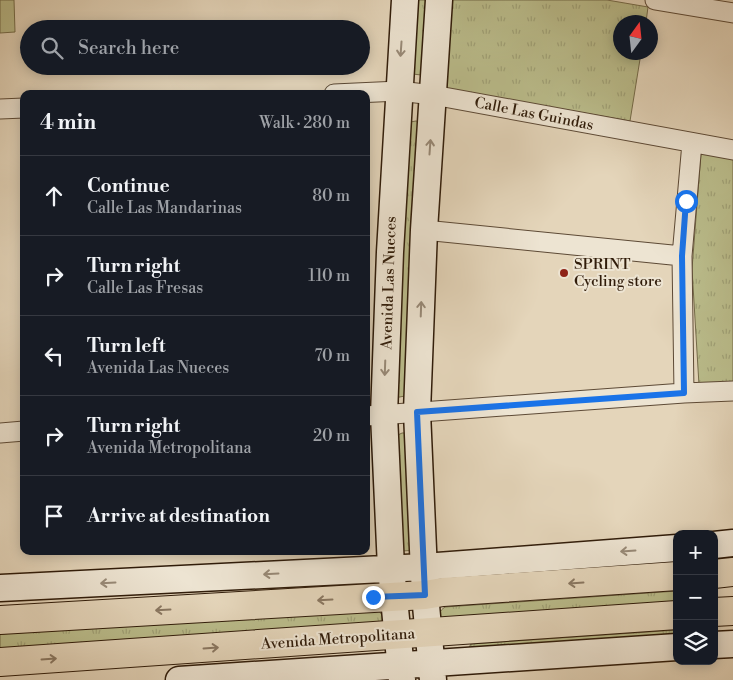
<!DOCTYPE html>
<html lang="en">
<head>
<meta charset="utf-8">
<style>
  body { margin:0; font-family:"Libre Bodoni",serif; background:#242831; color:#f1f3f6 }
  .controls { position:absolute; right:15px; bottom:15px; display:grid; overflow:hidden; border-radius:10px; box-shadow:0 2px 12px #0003 }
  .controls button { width:45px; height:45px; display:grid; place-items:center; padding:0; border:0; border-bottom:1px solid #363941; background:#171b24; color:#f1f3f6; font:25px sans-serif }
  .compass { position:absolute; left:613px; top:15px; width:45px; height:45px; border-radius:50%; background:#171b24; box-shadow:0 2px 12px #0003; rotate:15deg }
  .stop { position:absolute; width:15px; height:15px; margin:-11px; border:4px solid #1a73e8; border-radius:50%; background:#fff }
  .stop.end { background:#1a73e8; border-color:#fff; box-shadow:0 1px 5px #0008 }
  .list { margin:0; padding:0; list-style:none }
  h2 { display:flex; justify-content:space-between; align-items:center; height:65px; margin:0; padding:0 20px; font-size:21px }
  h2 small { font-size:16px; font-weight:400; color:#9ea1a6 }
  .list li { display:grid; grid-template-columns:32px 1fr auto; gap:15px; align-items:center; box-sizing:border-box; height:80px; padding:0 20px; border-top:1px solid #363941 }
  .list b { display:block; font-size:19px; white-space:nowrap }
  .list p { margin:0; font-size:16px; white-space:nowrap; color:#9ea1a6 }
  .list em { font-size:16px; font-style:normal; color:#9ea1a6 }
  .icon { flex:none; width:28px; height:28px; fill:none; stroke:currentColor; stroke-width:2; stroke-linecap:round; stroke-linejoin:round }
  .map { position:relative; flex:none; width:733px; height:680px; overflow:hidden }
  .search { position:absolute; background:#171b24; box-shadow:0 2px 12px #0003; left:20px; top:20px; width:350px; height:55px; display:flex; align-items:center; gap:12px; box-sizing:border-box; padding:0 18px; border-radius:28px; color:#9ea1a6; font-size:19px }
  .panel { position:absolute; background:#171b24; box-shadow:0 2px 12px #0003; left:20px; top:90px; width:350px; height:465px; border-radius:10px }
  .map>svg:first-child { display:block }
  .grass { fill:url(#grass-tufts); stroke:#756c4a }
  .garden { fill:#babc8b; stroke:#756c4a }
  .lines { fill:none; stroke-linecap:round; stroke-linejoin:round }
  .street-casing { stroke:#5d4a36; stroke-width:21 }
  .secondary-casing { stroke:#301c0a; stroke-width:29 }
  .primary-casing { stroke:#301c0a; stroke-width:30 }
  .street { stroke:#ede4d2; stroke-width:19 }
  .secondary { stroke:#ede4d2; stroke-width:26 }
  .primary { stroke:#e4d5ba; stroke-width:28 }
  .oneway { stroke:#988a78 }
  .oneway2 { stroke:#8a7862 }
  .route { stroke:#1a73e8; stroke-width:6 }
  .poi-dot { fill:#8f2418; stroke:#ede4d2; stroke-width:2 }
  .labels { text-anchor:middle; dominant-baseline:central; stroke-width:4; stroke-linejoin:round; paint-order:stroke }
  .street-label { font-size:15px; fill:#301c0a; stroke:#ede4d2 }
  .poi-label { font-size:15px; fill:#301c0a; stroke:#ede4d2; text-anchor:start }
</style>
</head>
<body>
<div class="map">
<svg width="733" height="680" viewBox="0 0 733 680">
  <defs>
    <pattern id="grass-tufts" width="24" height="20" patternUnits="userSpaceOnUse" patternTransform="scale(1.25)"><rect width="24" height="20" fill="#babc8b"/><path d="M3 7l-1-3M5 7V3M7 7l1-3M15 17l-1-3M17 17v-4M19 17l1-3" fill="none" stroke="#a0a177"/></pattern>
  </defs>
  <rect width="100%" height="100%" fill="#e4d5ba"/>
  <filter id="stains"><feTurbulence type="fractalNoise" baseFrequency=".004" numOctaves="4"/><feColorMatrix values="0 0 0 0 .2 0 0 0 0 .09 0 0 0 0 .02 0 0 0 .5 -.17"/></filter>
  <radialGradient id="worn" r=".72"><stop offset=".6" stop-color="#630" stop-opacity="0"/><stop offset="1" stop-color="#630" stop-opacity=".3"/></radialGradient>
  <path class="grass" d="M415,0H430L421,75L413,74Z
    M450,0H607L648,7L646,22H620V52L641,53L630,121L447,89L445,82Z
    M416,121L420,122L405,396L394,398L410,122Z
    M701,153L733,158V384L699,385L692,269Z
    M402,433H407L418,550L402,551L396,438L398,435Z
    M677,591V605L443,620C438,615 439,611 445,607Z
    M378,611C383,614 383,617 383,622L0,655V634Z
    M677,630V641L468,649L471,644Z"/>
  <path class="garden" d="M0,0H14L15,32L0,33Z"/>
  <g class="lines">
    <g class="street-casing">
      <path id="street" d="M655,0L733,13
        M334,94L399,91L433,95L733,150
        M0,109L24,108
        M424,230L682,256
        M684,393L682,256L692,143
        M366,416L684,393L733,391
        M0,433L24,431"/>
    </g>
    <g class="secondary-casing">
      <path id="secondary" d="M714,545L733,543
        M0,588L424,567L677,548
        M714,645L733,644
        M179,680L677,647
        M402,680L391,568L384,415L390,252L405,0
        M433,680L425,595L417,412L424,230L439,0"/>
    </g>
    <g class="primary-casing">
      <path id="primary" d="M714,574L733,572
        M714,612L733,611
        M0,620L425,595L443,592L677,576
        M0,662L677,615"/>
    </g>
    <use href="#street" class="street"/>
    <use href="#secondary" class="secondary"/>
    <use href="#primary" class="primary"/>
  </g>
  <defs><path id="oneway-shaft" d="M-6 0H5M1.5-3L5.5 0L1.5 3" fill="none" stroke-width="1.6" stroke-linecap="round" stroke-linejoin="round" transform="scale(1.25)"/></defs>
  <g class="oneway">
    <use href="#oneway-shaft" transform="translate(401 49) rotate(94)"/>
    <use href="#oneway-shaft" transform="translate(430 147) rotate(-86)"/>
    <use href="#oneway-shaft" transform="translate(421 309) rotate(-88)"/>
    <use href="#oneway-shaft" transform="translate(385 368) rotate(92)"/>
    <use href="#oneway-shaft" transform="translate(628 551) rotate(176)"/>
    <use href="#oneway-shaft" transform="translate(271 574) rotate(177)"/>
    <use href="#oneway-shaft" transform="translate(108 583) rotate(177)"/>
  </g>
  <g class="oneway2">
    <use href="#oneway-shaft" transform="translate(576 583) rotate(176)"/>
    <use href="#oneway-shaft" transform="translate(325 600) rotate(177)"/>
    <use href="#oneway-shaft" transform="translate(163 610) rotate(177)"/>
    <use href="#oneway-shaft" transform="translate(211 648) rotate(-4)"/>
    <use href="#oneway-shaft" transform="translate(49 659) rotate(-4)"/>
  </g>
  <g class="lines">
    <path class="route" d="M373,597L425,595L417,412L684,393L682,256L686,201"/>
  </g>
  <circle class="poi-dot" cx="564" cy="273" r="5"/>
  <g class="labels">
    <g class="street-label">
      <text transform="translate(534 114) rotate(11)">Calle Las Guindas</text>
      <text transform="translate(389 283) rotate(-88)">Avenida Las Nueces</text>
      <text transform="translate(338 639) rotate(-4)">Avenida Metropolitana</text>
    </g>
    <g class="poi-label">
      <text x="574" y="264">SPRINT<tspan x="574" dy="17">Cycling store</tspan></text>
    </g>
  </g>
  <rect width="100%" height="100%" filter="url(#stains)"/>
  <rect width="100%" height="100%" fill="url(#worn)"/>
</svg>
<div class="controls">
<button>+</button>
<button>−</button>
<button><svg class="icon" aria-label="layers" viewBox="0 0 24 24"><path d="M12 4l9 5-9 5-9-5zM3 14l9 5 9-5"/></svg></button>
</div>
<svg class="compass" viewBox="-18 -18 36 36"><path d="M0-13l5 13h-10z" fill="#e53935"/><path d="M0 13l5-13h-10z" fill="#9ea1a6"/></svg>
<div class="stop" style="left:686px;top:201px"></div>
<div class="stop end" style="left:373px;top:597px"></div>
<div class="search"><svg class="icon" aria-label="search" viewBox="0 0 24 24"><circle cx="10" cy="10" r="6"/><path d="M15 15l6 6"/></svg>Search here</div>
<section class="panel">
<h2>4 min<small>Walk · 280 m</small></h2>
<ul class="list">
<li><svg class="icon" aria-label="ahead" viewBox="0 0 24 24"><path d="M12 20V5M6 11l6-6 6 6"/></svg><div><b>Continue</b><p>Calle Las Mandarinas</p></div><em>80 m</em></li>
<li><svg class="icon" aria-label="right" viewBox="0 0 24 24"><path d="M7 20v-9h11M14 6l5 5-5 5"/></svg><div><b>Turn right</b><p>Calle Las Fresas</p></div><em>110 m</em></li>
<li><svg class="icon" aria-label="left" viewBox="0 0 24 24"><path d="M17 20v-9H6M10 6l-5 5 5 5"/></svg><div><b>Turn left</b><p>Avenida Las Nueces</p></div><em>70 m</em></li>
<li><svg class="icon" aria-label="right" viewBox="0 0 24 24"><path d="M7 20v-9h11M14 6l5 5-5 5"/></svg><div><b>Turn right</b><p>Avenida Metropolitana</p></div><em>20 m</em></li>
<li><svg class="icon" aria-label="arrive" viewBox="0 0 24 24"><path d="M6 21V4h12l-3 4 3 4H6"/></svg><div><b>Arrive at destination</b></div></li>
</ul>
</section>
</div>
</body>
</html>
